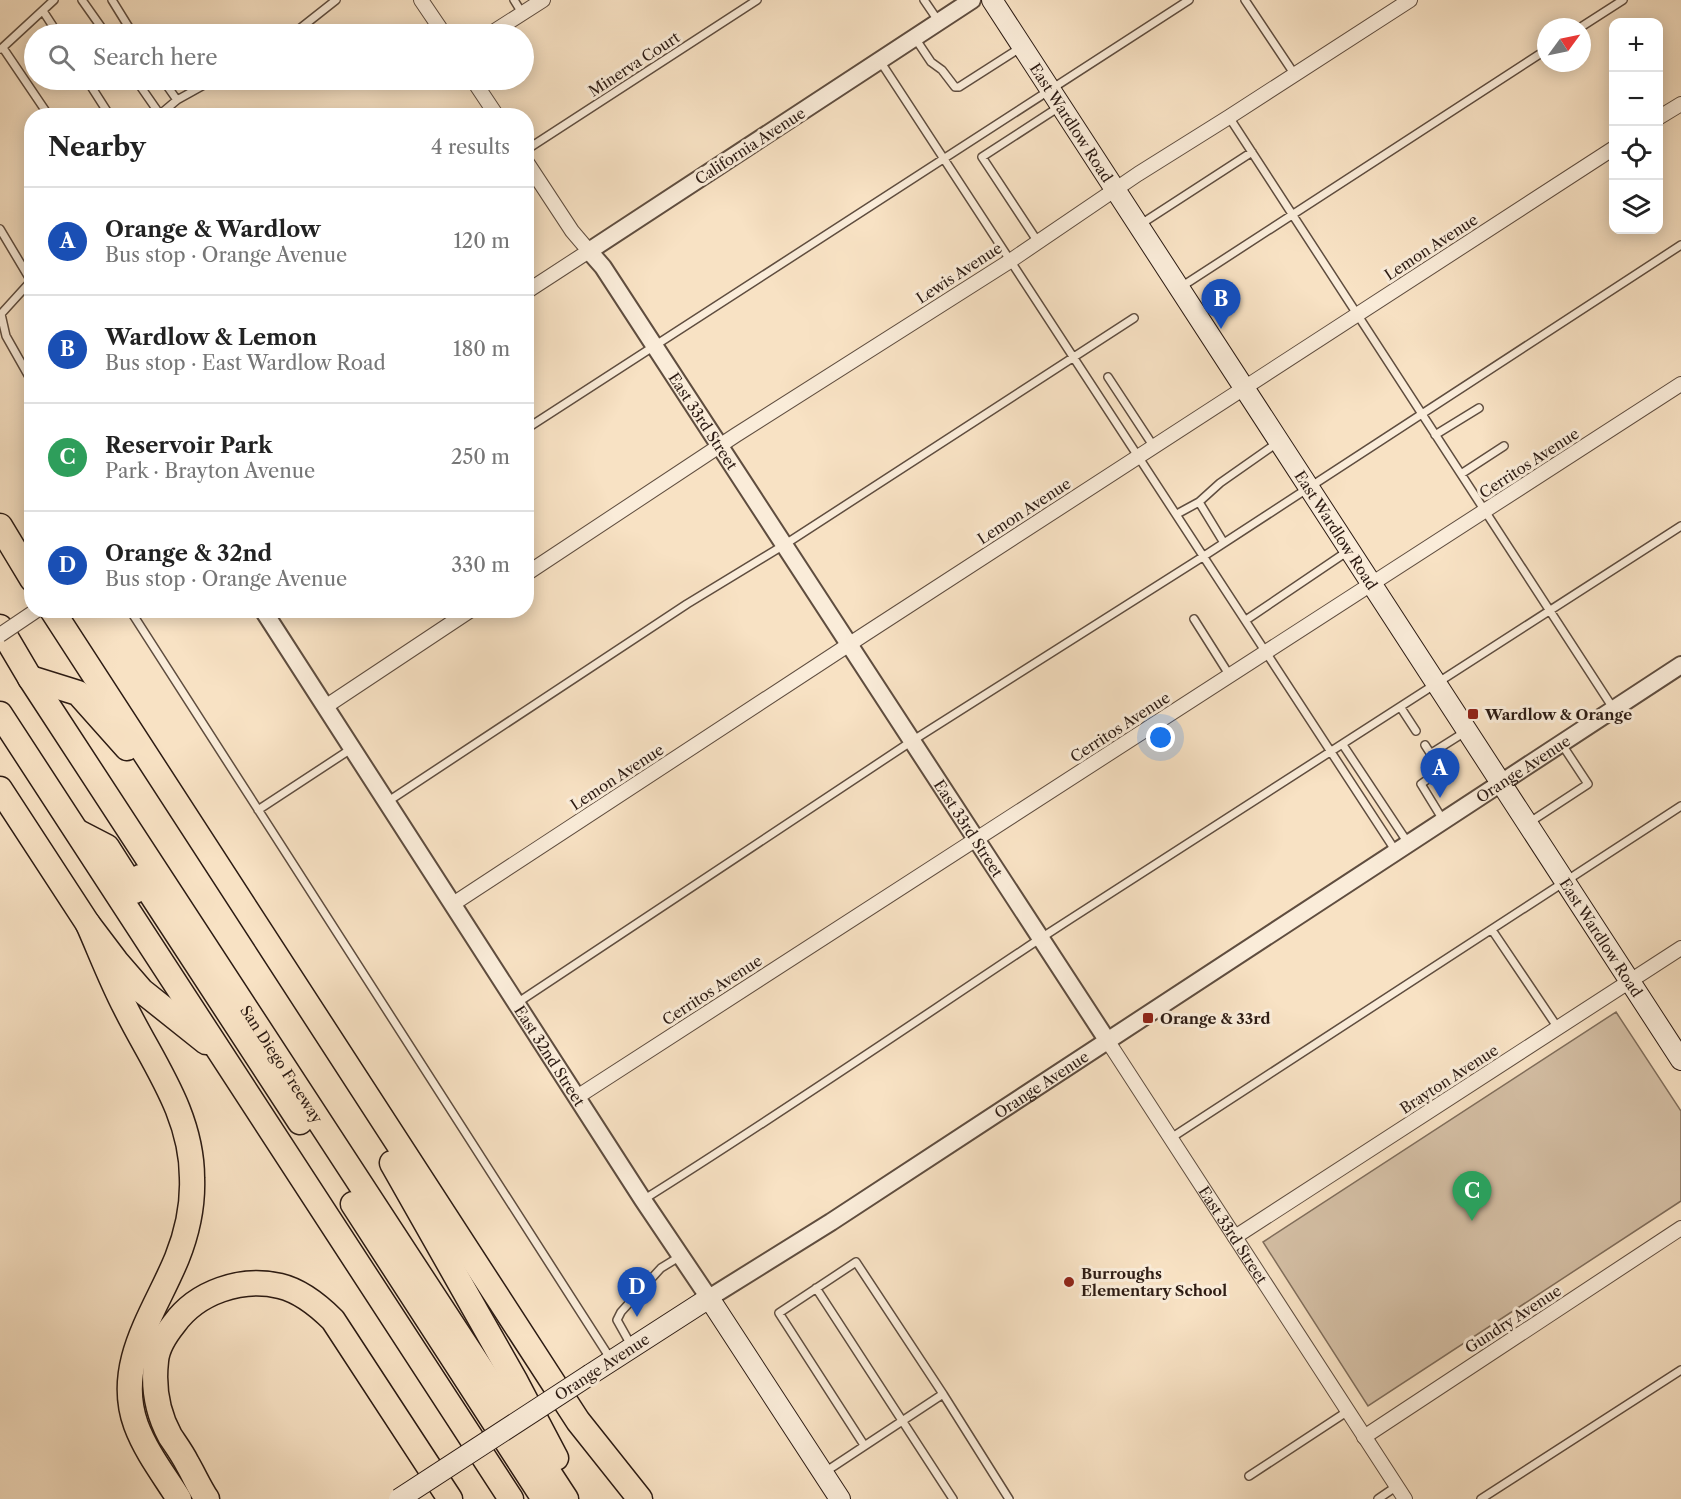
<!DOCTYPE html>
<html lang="en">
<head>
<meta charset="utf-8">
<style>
  body { margin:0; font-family:"Libre Caslon Text",serif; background:#f6f6f6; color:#222 }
  .controls { position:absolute; right:18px; top:18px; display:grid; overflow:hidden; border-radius:12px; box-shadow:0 3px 15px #0003 }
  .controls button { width:54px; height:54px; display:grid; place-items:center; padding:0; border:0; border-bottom:2px solid #e0e0e0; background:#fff; color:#222; font:30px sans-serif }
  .compass { position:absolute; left:1537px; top:18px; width:54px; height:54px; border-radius:50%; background:#fff; box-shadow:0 3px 15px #0003; rotate:57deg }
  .you { position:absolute; left:1161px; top:738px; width:21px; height:21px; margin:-15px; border:4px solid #fff; border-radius:50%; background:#1a73e8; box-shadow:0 0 0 9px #1a73e833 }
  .badge { display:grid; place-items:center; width:39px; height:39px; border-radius:50%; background:#b45309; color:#fff; font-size:20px; font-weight:700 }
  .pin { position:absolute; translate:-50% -50px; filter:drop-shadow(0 2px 3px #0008) }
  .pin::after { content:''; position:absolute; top:32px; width:21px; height:18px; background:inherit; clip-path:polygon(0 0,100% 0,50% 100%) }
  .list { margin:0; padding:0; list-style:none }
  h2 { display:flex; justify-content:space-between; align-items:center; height:78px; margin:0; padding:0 24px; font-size:26px }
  h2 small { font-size:20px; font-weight:400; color:#767676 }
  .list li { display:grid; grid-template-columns:39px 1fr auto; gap:18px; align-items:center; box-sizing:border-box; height:108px; padding:0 24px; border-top:2px solid #e0e0e0 }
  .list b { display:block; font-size:22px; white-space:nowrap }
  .list p { margin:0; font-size:20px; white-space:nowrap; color:#767676 }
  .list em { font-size:20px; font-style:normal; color:#767676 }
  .icon { flex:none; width:33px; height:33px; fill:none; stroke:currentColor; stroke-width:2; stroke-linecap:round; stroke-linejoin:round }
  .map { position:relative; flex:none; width:1681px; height:1499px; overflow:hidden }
  .search { position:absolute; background:#fff; box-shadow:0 3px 15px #0003; left:24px; top:24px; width:510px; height:66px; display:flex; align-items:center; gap:15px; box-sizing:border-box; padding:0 21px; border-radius:33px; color:#767676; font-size:22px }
  .panel { position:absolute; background:#fff; box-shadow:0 3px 15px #0003; left:24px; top:108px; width:510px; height:510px; border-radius:24px }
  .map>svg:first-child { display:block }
  .green { fill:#d5c0a6; stroke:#806e5c; stroke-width:1.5 }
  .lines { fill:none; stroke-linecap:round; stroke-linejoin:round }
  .service-casing { stroke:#5f4d3f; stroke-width:10 }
  .minor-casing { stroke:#5f4d3f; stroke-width:16 }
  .tertiary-casing { stroke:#5f4d3f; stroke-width:20 }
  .secondary-casing { stroke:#2c1b13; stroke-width:22 }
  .motorway-casing { stroke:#2c1b13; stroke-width:27 }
  .service { stroke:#faecd9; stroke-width:7 }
  .minor { stroke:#faecd9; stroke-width:14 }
  .tertiary { stroke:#faecd9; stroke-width:16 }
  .secondary { stroke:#faecd9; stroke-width:20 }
  .motorway { stroke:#f8e2c4; stroke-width:24 }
  .minor-bridge-casing { stroke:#5f4d3f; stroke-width:16; stroke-linecap:butt }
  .secondary-bridge-casing { stroke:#2c1b13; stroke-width:22; stroke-linecap:butt }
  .minor-bridge { stroke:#faecd9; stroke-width:14 }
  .secondary-bridge { stroke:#faecd9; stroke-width:20 }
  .poi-dot { fill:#8f2418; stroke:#faecd9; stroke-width:2 }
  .labels { text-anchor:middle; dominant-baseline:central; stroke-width:6; stroke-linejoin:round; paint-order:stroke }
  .street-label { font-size:15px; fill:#2c1b13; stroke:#faecd9 }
  .poi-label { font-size:15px; font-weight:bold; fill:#2c1b13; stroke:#faecd9; text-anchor:start }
</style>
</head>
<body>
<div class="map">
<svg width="1681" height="1499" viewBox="0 0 1681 1499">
  <rect width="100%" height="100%" fill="#f8e2c4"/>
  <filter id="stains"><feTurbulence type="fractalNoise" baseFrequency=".00333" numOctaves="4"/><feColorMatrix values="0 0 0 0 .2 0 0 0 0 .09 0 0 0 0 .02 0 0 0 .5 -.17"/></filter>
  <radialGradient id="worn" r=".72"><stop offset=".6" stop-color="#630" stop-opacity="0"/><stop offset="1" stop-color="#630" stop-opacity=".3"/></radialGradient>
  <path class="green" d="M1616,1012L1681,1111V1201L1368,1406L1263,1242Z"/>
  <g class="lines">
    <g class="service-casing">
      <path id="service" d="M82,0L106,34
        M112,0L133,34
        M514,0L522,13
        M924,0L939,22
        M1245,0L1295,75
        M43,11L58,34
        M1581,27L1623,0
        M293,34L336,0
        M915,38L931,62L942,70L955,87H959L1020,48
        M3,48L49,116
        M1,49L54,0
        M880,61L1395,850
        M87,80L110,116
        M136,80L161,116
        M177,100L213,80
        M158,116L177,100L163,80
        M1229,117L1613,708
        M526,150L757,0
        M1141,224L1252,152
        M0,229L31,281L1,314L6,336L32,382
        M1038,242L982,157L1059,107
        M1181,287L1546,50
        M1108,377L1154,447
        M526,429L1189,0
        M1435,435L1479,408
        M1461,474L1504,446
        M1199,502L1220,483L1277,443
        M1177,514L1199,502L1224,543
        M130,610L610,1358
        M1194,619L1230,676
        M1246,620L1348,551
        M1401,708L1416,731
        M1343,745L1408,843
        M1425,745L1441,770L1421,784L1443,820
        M1430,754L1465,732
        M387,802L687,604L784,545L1134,318
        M258,810L351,749
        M1530,822L1588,784L1561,743
        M1492,930L1558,1028
        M517,1003L912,741L1204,556L1681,245
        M1171,1138L1681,806
        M643,1200C777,1116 907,1027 1038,940C1252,801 1468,665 1681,526
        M816,1288L953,1499
        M631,1345L617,1320L621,1312L661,1268L679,1257
        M943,1394L1009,1499
        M825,1472L943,1394L856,1262L779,1313L864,1445
        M1249,1476L1348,1411
        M1378,1499L1397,1486
        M1481,1499L1681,1370"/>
    </g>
    <g class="minor-casing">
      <g id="minor">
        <path d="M421,0L444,34"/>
        <path d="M490,34L543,0"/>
        <path d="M473,80L497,116"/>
        <path d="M1658,118L1681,104"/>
        <path d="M526,161L572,231L589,251L526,292"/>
        <path d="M526,574L736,435L1010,261L1138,174L1229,117L1410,0"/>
        <path d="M325,707L471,610"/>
        <path d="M453,904L865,634L1614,148"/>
        <path id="s1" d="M1107,1040L1405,1499"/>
        <path d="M577,1097L1681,384"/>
        <path d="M1235,1237L1681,948"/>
        <path d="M1364,1437L1681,1228"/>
      </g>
    </g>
    <g class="tertiary-casing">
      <g id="tertiary">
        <path id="s2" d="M972,0L589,251L603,267L1107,1040"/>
        <path id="s3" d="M263,610L643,1200L709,1298L831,1222L1681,665"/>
      </g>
    </g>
    <g class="secondary-casing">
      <g id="secondary">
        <path id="s4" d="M992,0L1681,1060"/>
        <path d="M591,1374L709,1298L840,1499"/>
      </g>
    </g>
    <g class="motorway-casing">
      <g id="motorway">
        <path d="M0,526L32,579"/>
        <path d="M52,610L578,1421L640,1499"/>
        <path id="s5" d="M0,627L30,678L566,1499"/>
        <path d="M30,678L78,693L127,748"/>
        <path d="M0,714L511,1499"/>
        <path d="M0,789L88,924L116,961L142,991L206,1042"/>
        <path d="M78,832L107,847L135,891"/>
        <path d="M140,877L300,1122"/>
        <path d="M88,924C100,951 111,980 125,1007C152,1062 192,1113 192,1178C193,1204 187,1233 177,1258C155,1312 114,1364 136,1425C146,1452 164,1475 179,1499"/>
        <path d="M392,1163L516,1382L556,1458"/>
        <path d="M353,1204L544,1499"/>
        <path d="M207,1499C199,1487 194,1475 187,1463C182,1453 176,1445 170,1436C157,1412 153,1387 156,1361C157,1348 166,1334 174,1324C197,1292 241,1277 280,1286C301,1291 318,1305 333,1320L450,1499"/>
      </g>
    </g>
    <use href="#service" class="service"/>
    <use href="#minor" class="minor"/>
    <use href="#tertiary" class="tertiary"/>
    <use href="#secondary" class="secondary"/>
    <use href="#motorway" class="motorway"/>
    <g class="minor-bridge-casing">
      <path id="minor-bridge" d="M0,635L37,610"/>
    </g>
    <g class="secondary-bridge-casing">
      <path id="secondary-bridge" d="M399,1499L591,1374"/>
    </g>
    <use href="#minor-bridge" class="minor-bridge"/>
    <use href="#secondary-bridge" class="secondary-bridge"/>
  </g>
  <g class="poi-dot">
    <rect x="1467" y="708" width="12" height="12" rx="3"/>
    <rect x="1142" y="1012" width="12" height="12" rx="3"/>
    <circle cx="1069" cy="1282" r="6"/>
  </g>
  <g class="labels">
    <g class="street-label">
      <text transform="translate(634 64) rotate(-33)">Minerva Court</text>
      <text stroke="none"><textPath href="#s4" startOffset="146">East Wardlow Road</textPath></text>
      <text transform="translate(750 146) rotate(-33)">California Avenue</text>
      <text transform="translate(1431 247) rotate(-33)">Lemon Avenue</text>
      <text transform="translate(959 273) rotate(-33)">Lewis Avenue</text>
      <text stroke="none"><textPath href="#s2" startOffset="663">East 33rd Street</textPath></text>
      <text transform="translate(1529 463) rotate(-33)">Cerritos Avenue</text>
      <text transform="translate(1024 511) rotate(-33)">Lemon Avenue</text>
      <text stroke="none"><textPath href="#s4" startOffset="632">East Wardlow Road</textPath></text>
      <text transform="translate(1120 727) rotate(-33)">Cerritos Avenue</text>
      <text stroke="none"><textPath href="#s3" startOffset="1791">Orange Avenue</textPath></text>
      <text transform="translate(617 777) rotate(-33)">Lemon Avenue</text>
      <text stroke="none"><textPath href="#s2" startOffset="1149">East 33rd Street</textPath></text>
      <text stroke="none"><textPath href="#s4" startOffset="1118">East Wardlow Road</textPath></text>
      <text transform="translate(712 990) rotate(-33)">Cerritos Avenue</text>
      <text stroke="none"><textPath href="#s3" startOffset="530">East 32nd Street</textPath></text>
      <text stroke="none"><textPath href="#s5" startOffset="520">San Diego Freeway</textPath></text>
      <text transform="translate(1449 1079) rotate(-33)">Brayton Avenue</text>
      <text stroke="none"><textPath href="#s3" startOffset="1215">Orange Avenue</textPath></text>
      <text stroke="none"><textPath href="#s1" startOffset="232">East 33rd Street</textPath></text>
      <text transform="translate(1513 1319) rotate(-33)">Gundry Avenue</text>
      <text transform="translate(602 1367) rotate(-33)">Orange Avenue</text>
    </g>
    <g class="poi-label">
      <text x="1485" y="714">Wardlow &amp; Orange</text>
      <text x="1160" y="1018">Orange &amp; 33rd</text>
      <text x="1081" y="1273">Burroughs<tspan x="1081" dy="17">Elementary School</tspan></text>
    </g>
  </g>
  <rect width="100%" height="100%" filter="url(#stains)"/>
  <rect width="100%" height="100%" fill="url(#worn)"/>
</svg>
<div class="controls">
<button>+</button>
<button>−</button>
<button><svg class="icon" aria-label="locate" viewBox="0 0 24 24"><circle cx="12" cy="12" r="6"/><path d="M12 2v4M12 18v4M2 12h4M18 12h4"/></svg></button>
<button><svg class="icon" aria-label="layers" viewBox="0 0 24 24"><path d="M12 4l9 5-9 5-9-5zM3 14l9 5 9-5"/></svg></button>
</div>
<svg class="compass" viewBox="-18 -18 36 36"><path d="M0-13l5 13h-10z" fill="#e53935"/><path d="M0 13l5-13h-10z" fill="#767676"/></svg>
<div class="you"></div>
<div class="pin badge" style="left:1440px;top:798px;background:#1a4fb4">A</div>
<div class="pin badge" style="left:1221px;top:329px;background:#1a4fb4">B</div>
<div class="pin badge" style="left:1472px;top:1221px;background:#2e9e5b">C</div>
<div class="pin badge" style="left:637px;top:1317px;background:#1a4fb4">D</div>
<div class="search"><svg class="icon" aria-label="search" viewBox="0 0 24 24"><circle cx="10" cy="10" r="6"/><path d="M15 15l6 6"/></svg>Search here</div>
<section class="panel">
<h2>Nearby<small>4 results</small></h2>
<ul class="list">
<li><span class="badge" style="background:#1a4fb4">A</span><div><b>Orange &amp; Wardlow</b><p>Bus stop · Orange Avenue</p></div><em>120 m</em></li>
<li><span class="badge" style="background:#1a4fb4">B</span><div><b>Wardlow &amp; Lemon</b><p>Bus stop · East Wardlow Road</p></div><em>180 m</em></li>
<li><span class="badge" style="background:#2e9e5b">C</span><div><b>Reservoir Park</b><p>Park · Brayton Avenue</p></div><em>250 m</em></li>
<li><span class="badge" style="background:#1a4fb4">D</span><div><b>Orange &amp; 32nd</b><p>Bus stop · Orange Avenue</p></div><em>330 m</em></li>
</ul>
</section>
</div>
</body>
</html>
